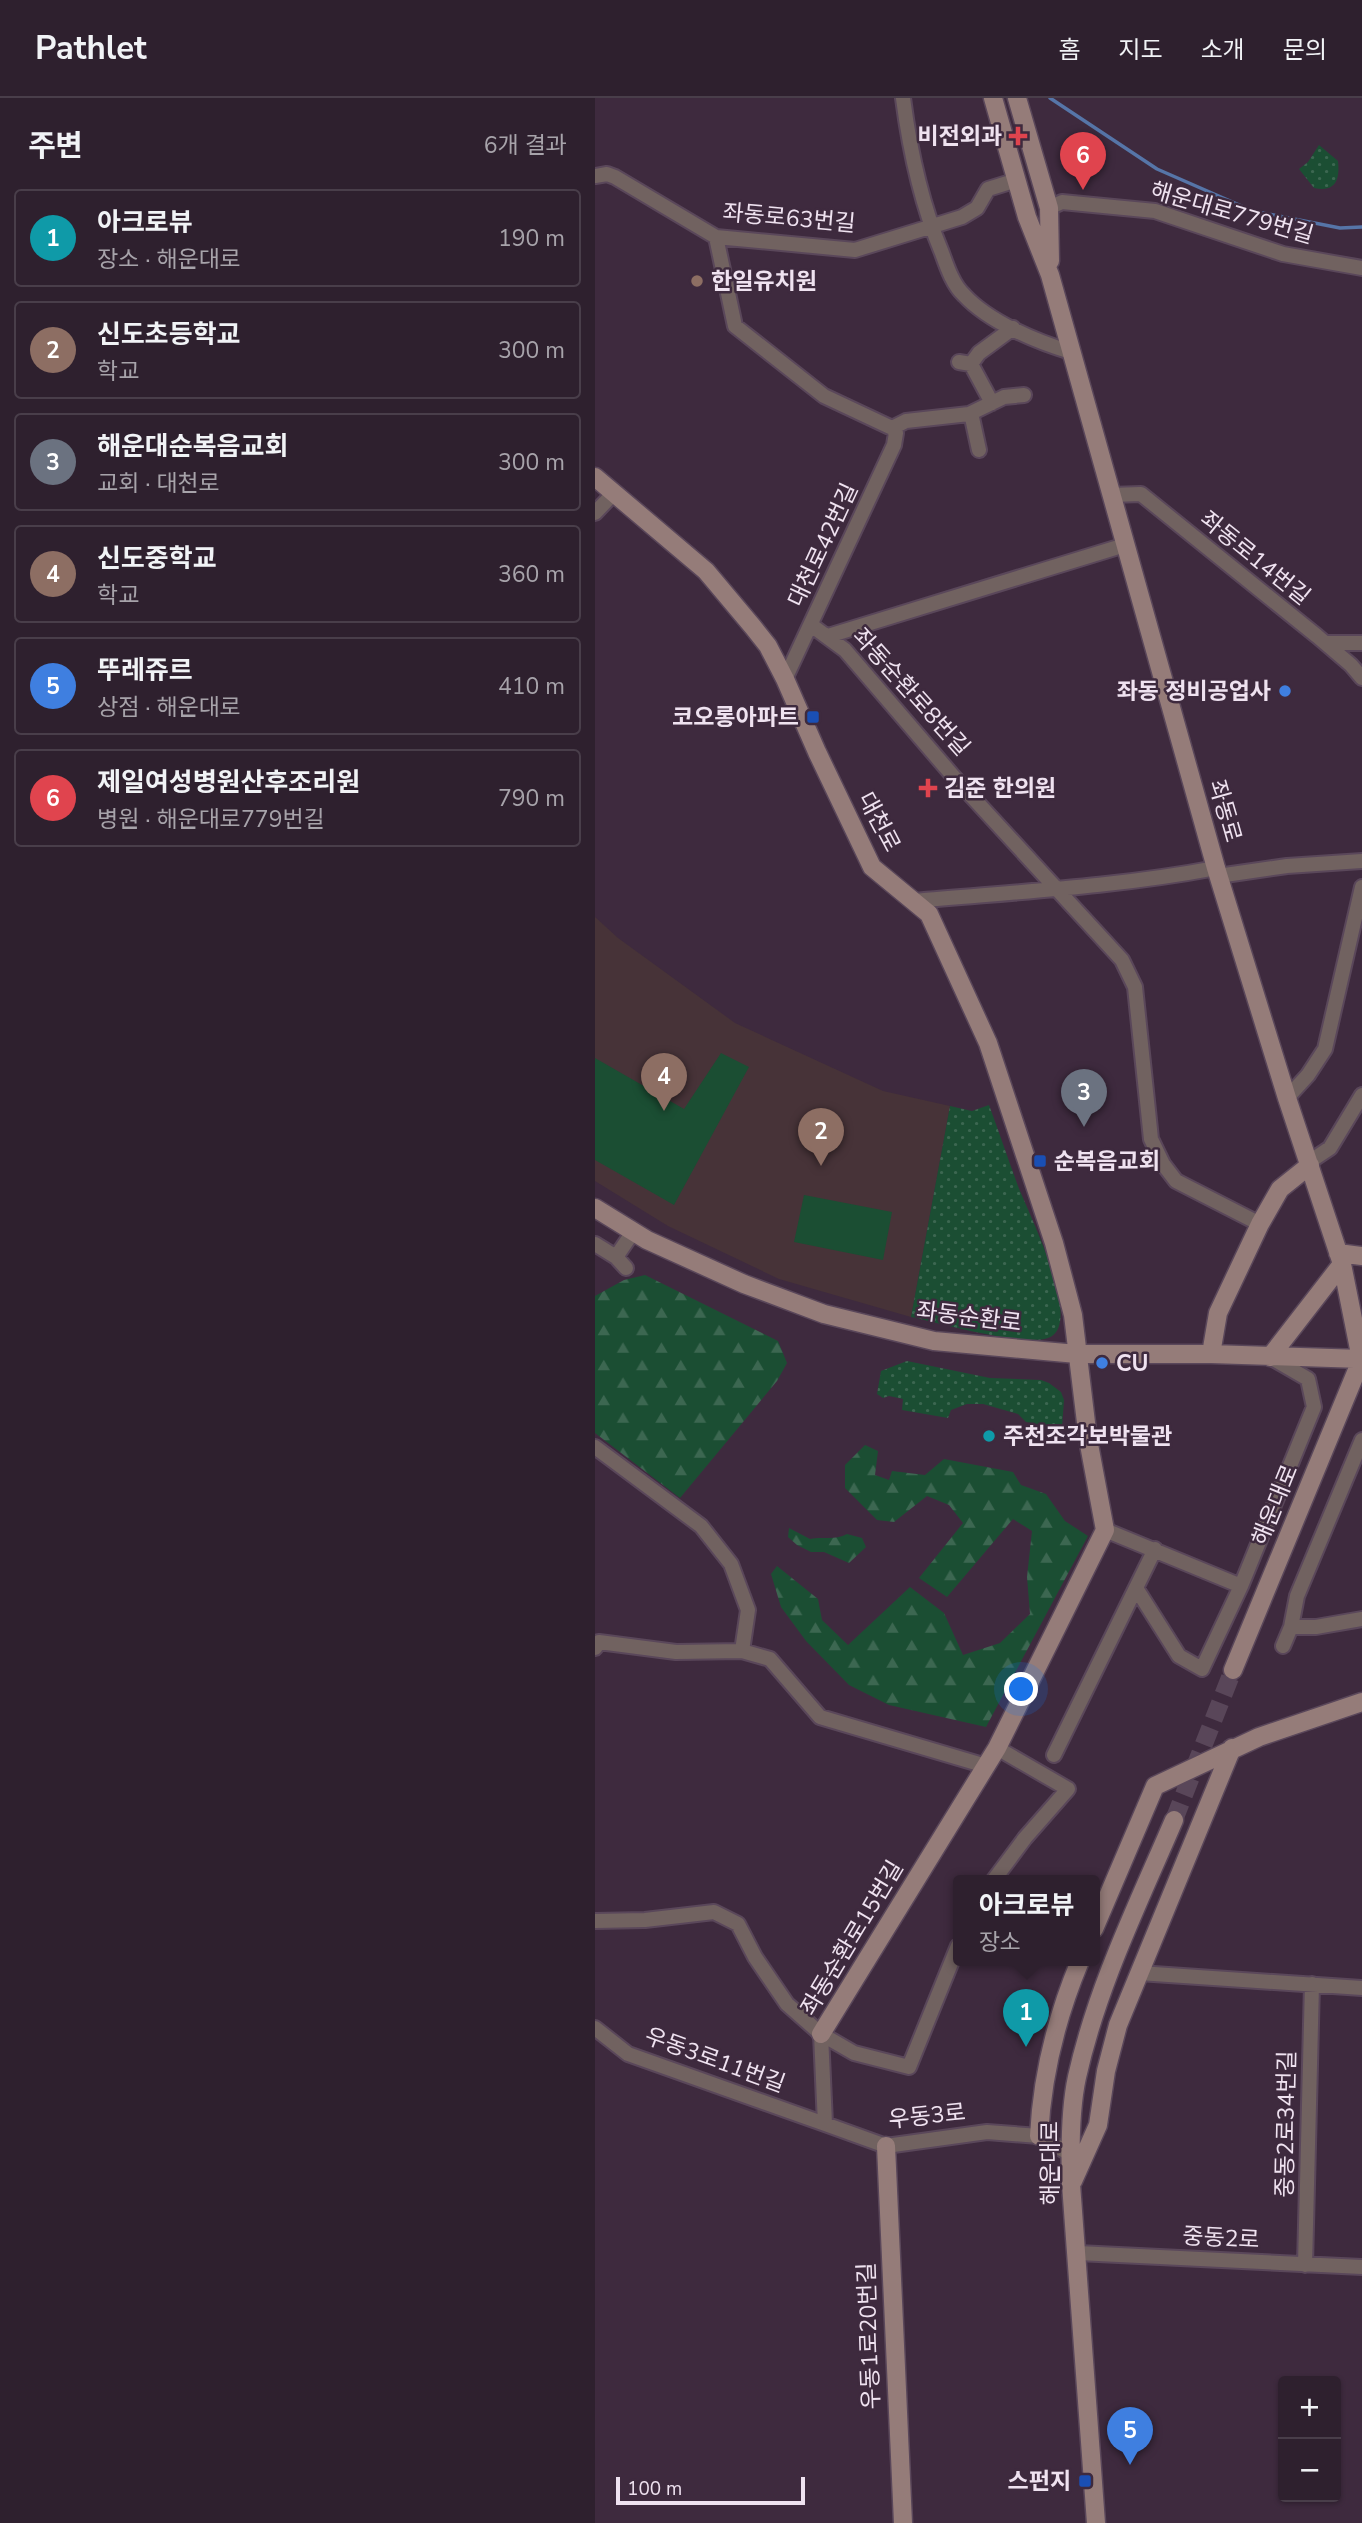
<!DOCTYPE html>
<html lang="ko">
<head>
<meta charset="utf-8">
<style>
  body { margin:0; font-family:"Nunito Sans","Noto Sans KR",sans-serif; background:#3a2d3a; color:#f1f3f6 }
  .controls { position:absolute; right:21px; bottom:21px; display:grid; overflow:hidden; border-radius:7px; box-shadow:0 2px 5px #0004 }
  .controls button { width:63px; height:63px; display:grid; place-items:center; padding:0; border:0; border-bottom:2px solid #493e4a; background:#2e202e; color:#f1f3f6; font:35px sans-serif }
  .scale { position:absolute; left:21px; bottom:18px; width:189px; box-sizing:border-box; padding-left:7px; border:4px solid #efe2f0; border-top:0; font-size:19px; line-height:24px; white-space:nowrap; color:#efe2f0; -webkit-text-stroke:5px #3e2a3e; paint-order:stroke }
  .you { position:absolute; left:427px; top:1592px; width:24px; height:24px; margin:-18px; border:5px solid #fff; border-radius:50%; background:#1a73e8; box-shadow:0 0 0 10px #1a73e833 }
  .badge { display:grid; place-items:center; width:46px; height:46px; border-radius:50%; background:#51ccd5; color:#fff; font-size:23px; font-weight:700 }
  .pin { position:absolute; translate:-50% -58px; filter:drop-shadow(0 2px 4px #0008) }
  .pin::after { content:''; position:absolute; top:37px; width:24px; height:21px; background:inherit; clip-path:polygon(0 0,100% 0,50% 100%) }
  .popup { position:absolute; left:358px; top:1777px; width:147px; height:91px; box-sizing:border-box; display:grid; place-content:center; border-radius:7px; background:#2e202e; filter:drop-shadow(0 2px 5px #0005); font-size:23px; white-space:nowrap; color:#a7a3aa }
  .popup b { font-size:26px; color:#f1f3f6 }
  .popup::after { content:''; position:absolute; left:50%; top:100%; margin-left:-14px; border:14px solid transparent; border-top-color:#2e202e }
  .list { margin:0; padding:0; list-style:none }
  h2 { display:flex; justify-content:space-between; align-items:center; height:91px; margin:0; padding:0 28px; font-size:30px }
  h2 small { font-size:23px; font-weight:400; color:#a7a3aa }
  .list li { display:grid; grid-template-columns:46px 1fr auto; gap:21px; align-items:center; box-sizing:border-box; height:98px; margin:0 14px 14px; padding:0 14px; border:2px solid #493e4a; border-radius:7px }
  .list b { display:block; font-size:26px; white-space:nowrap }
  .list p { margin:0; font-size:23px; white-space:nowrap; color:#a7a3aa }
  .list em { font-size:23px; font-style:normal; color:#a7a3aa }
  .map { position:relative; flex:none; width:767px; height:2425px; overflow:hidden }
  header { display:flex; align-items:center; gap:42px; box-sizing:border-box; height:98px; padding:0 35px; background:#2e202e; border-bottom:2px solid #493e4a }
  header strong { font-size:33px }
  nav { display:flex; gap:38px; margin-inline-start:auto; font-size:24px }
  main { display:flex }
  aside { flex:1; background:#2e202e }
  .map>svg:first-child { display:block }
  .education { fill:#473338 }
  .green { fill:url(#green-dots) }
  .forest { fill:url(#forest-firs) }
  .pitch { fill:#1b4e33 }
  .lines { fill:none; stroke-linecap:round; stroke-linejoin:round }
  .stream { stroke:#5675a8; stroke-width:3.5 }
  .secondary-tunnel { stroke:#594659; stroke-width:18; stroke-dasharray:18 9; stroke-linecap:butt }
  .street-casing { stroke:#5a475a; stroke-width:18 }
  .secondary-casing { stroke:#5a475a; stroke-width:21 }
  .street { stroke:#716260; stroke-width:14 }
  .secondary { stroke:#957c79; stroke-width:18 }
  .health-dot { fill:#e0444e; stroke:#3e2a3e; stroke-width:2.5 }
  .education-dot { fill:#8d6e63; stroke:#3e2a3e; stroke-width:2.5 }
  .shop-dot { fill:#3f7fe0; stroke:#3e2a3e; stroke-width:2.5 }
  .transit-dot { fill:#1a4fb4; stroke:#3e2a3e; stroke-width:2.5 }
  .culture-dot { fill:#0f9aa8; stroke:#3e2a3e; stroke-width:2.5 }
  .labels { text-anchor:middle; dominant-baseline:central; stroke-width:5; stroke-linejoin:round; paint-order:stroke }
  .poi-label { font-size:23px; font-weight:bold; fill:#efe2f0; stroke:#3e2a3e; text-anchor:start }
  .street-label { font-size:23px; fill:#efe2f0; stroke:#3e2a3e }
</style>
</head>
<body>
<header>
<strong>Pathlet</strong>
<nav><a>홈</a><a>지도</a><a>소개</a><a>문의</a></nav>
</header>
<main>
<aside>
<h2>주변<small>6개 결과</small></h2>
<ul class="list">
<li><span class="badge" style="background:#0f9aa8">1</span><div><b>아크로뷰</b><p>장소 · 해운대로</p></div><em>190 m</em></li>
<li><span class="badge" style="background:#8d6e63">2</span><div><b>신도초등학교</b><p>학교</p></div><em>300 m</em></li>
<li><span class="badge" style="background:#6b7280">3</span><div><b>해운대순복음교회</b><p>교회 · 대천로</p></div><em>300 m</em></li>
<li><span class="badge" style="background:#8d6e63">4</span><div><b>신도중학교</b><p>학교</p></div><em>360 m</em></li>
<li><span class="badge" style="background:#3f7fe0">5</span><div><b>뚜레쥬르</b><p>상점 · 해운대로</p></div><em>410 m</em></li>
<li><span class="badge" style="background:#e0444e">6</span><div><b>제일여성병원산후조리원</b><p>병원 · 해운대로779번길</p></div><em>790 m</em></li>
</ul>
</aside>
<div class="map">
<svg width="767" height="2425" viewBox="0 0 767 2425">
  <defs>
    <pattern id="green-dots" width="8" height="8" patternUnits="userSpaceOnUse" patternTransform="scale(1.75)"><rect width="8" height="8" fill="#1b4e33"/><path d="M2 2h.1M6 6h.1" fill="none" stroke="#3c6751" stroke-width="1.8" stroke-linecap="round"/></pattern>
    <pattern id="forest-firs" width="22" height="20" patternUnits="userSpaceOnUse" patternTransform="scale(1.75)"><rect width="22" height="20" fill="#1b4e33"/><path d="M5 1l3.5 6h-7zM16 11l3.5 6h-7z" fill="#3c6751"/></pattern>
  </defs>
  <rect width="100%" height="100%" fill="#3e2a3e"/>
  <path class="education" d="M0,819L23,840L140,925L288,993L355,1008L316,1219L184,1181L73,1128L0,1083Z"/>
  <path class="green" d="M724,47L743,63C745,81 741,95 719,90L704,71L713,64Z
    M394,1007C404,1034 413,1061 423,1088C433,1114 486,1219 457,1238C437,1252 342,1224 316,1219L355,1008L377,1013Z
    M312,1263L395,1280L446,1282L454,1285L466,1294L469,1302L467,1330L431,1324L423,1316L388,1306H372L356,1312L353,1320L307,1312L308,1301L294,1298L288,1300L282,1296L286,1273Z"/>
  <path class="forest" d="M50,1177L183,1243L192,1265L182,1283L85,1400L0,1335V1198L29,1182Z
    M270,1347L283,1353L280,1377L294,1382L297,1373L330,1377L349,1361L418,1374L426,1387L451,1396L470,1423L493,1438L391,1629L294,1607L254,1587L211,1543L186,1509L176,1476L182,1468L223,1501L227,1522L253,1547L315,1489L349,1515L368,1557L405,1545L435,1516L432,1479L437,1433L418,1421L352,1499L324,1480L368,1425L354,1407L332,1398L299,1424L282,1422L250,1390V1367Z
    M194,1430L215,1441C228,1438 240,1443 252,1436L267,1440L271,1449L254,1465L229,1454H216L202,1447L193,1439Z"/>
  <path class="pitch" d="M126,955L154,969L79,1107L0,1062V960L89,1011Z
    M209,1097L297,1114L288,1162L199,1144Z"/>
  <g class="lines">
    <path class="stream" d="M455,0L562,71L658,113L745,130L767,129"/>
    <path class="secondary-tunnel" d="M579,1722L638,1572"/>
    <g class="street-casing">
      <path id="street" d="M308,0C315,54 326,105 347,155C352,169 358,187 369,197C394,224 442,244 476,254
        M0,78L12,76L20,79L121,139L260,152L367,119L382,110L393,91L422,82
        M454,110L467,104L560,113L688,156L767,170
        M121,139L140,228L229,298L297,330L301,335L299,347L190,581
        M364,264L376,266L384,255L418,230
        M376,266L397,305
        M376,315L384,352
        M297,330L311,323L374,316L409,299L429,297
        M516,397L546,396L722,538L756,567L767,580
        M0,415L19,395
        M216,527L250,552L358,678L527,862L540,889L556,1041L568,1066L581,1083L665,1126
        M233,538L530,447
        M731,545H767
        M623,778L692,768L767,763
        M319,803C419,794 521,789 621,770
        M692,1000L713,977L730,951L767,789
        M714,1064L735,1050L767,997
        M0,1146L21,1159
        M31,1170L21,1159L38,1134
        M767,1342L702,1498L696,1529H721L767,1521
        M0,1349L106,1428L136,1466L153,1512L147,1553
        M510,1432L646,1488L719,1309L713,1281L675,1259
        M541,1490L584,1558L607,1571L646,1488
        M688,1548L696,1529
        M0,1550L4,1544L81,1554L147,1553L175,1561L225,1619L391,1668
        M459,1657L560,1451
        M398,1783L430,1740L473,1691L402,1650
        M0,1823L50,1822L119,1814L143,1826L160,1859L192,1906L226,1936L259,1955L314,1969L363,1848
        M544,1875L767,1890
        M0,1930L33,1956L230,2026
        M226,1936L230,2026L291,2048L392,2034L444,2038L475,2056
        M483,2155L767,2169
        M710,2167L717,1886"/>
    </g>
    <g class="secondary-casing">
      <path id="secondary" d="M398,0L432,119L455,177L621,770L692,1000L747,1166L766,1261
        M422,0L454,110L455,163
        M0,379L111,473L158,529L173,548L190,581L222,654L277,769L334,816L393,945L459,1145L478,1217L493,1341L510,1432L402,1650L226,1936
        M0,1110L52,1142L149,1186L229,1216L339,1243L482,1256H616L767,1261
        M743,1155L767,1158
        M616,1256L623,1215L665,1126L685,1091L715,1067
        M675,1259L747,1166
        M638,1572L767,1260
        M499,1831L560,1688L664,1639L767,1604
        M444,2038C447,1978 462,1918 485,1863
        M291,2048L308,2425
        M478,2083L503,2027L511,1973L523,1927L637,1650
        M501,2425L476,2086C475,2053 475,2011 482,1979C502,1889 543,1806 579,1722"/>
    </g>
    <use href="#street" class="street"/>
    <use href="#secondary" class="secondary"/>
  </g>
  <g class="health-dot">
    <path d="M419.5 27.5h7v7h7v7h-7v7h-7v-7h-7v-7h7z"/>
    <path d="M329.5 679.5h7v7h7v7h-7v7h-7v-7h-7v-7h7z"/>
  </g>
  <circle class="education-dot" cx="102" cy="183" r="7"/>
  <g class="shop-dot">
    <circle cx="690" cy="593" r="7"/>
    <circle cx="507" cy="1265" r="7"/>
  </g>
  <g class="transit-dot">
    <rect x="211" y="612" width="14" height="14" rx="3.5"/>
    <rect x="438" y="1056" width="14" height="14" rx="3.5"/>
    <rect x="483" y="2376" width="14" height="14" rx="3.5"/>
  </g>
  <circle class="culture-dot" cx="394" cy="1338" r="7"/>
  <g class="labels">
    <g class="poi-label">
      <text x="407" y="38" text-anchor="end">비전외과</text>
      <text x="116" y="183">한일유치원</text>
      <text x="676" y="593" text-anchor="end">좌동 정비공업사</text>
      <text x="204" y="619" text-anchor="end">코오롱아파트</text>
      <text x="349" y="690">김준 한의원</text>
      <text x="459" y="1063">순복음교회</text>
      <text x="521" y="1265">CU</text>
      <text x="408" y="1338">주천조각보박물관</text>
      <text x="476" y="2383" text-anchor="end">스펀지</text>
    </g>
    <g class="street-label">
      <text transform="translate(637 115) rotate(16)">해운대로779번길</text>
      <text transform="translate(194 120) rotate(5)">좌동로63번길</text>
      <text transform="translate(228 447) rotate(-65)">대천로42번길</text>
      <text transform="translate(660 460) rotate(39)">좌동로14번길</text>
      <text transform="translate(316 594) rotate(48)">좌동순환로8번길</text>
      <text transform="translate(630 713) rotate(74)">좌동로</text>
      <text transform="translate(284 724) rotate(62)">대천로</text>
      <text transform="translate(374 1219) rotate(7)">좌동순환로</text>
      <text transform="translate(680 1407) rotate(-68)">해운대로</text>
      <text transform="translate(257 1840) rotate(-59)">좌동순환로15번길</text>
      <text transform="translate(120 1962) rotate(20)">우동3로11번길</text>
      <text transform="translate(332 2018) rotate(-6)">우동3로</text>
      <text transform="translate(691 2026) rotate(-89)">중동2로34번길</text>
      <text transform="translate(455 2065) rotate(-90)">해운대로</text>
      <text transform="translate(626 2140) rotate(3)">중동2로</text>
      <text transform="translate(274 2238) rotate(-92)">우동1로20번길</text>
    </g>
  </g>
</svg>
<div class="controls">
<button>+</button>
<button>−</button>
</div>
<div class="scale">100 m</div>
<div class="you"></div>
<div class="pin badge" style="left:431px;top:1949px;background:#0f9aa8">1</div>
<div class="popup"><b>아크로뷰</b>장소</div>
<div class="pin badge" style="left:226px;top:1068px;background:#8d6e63">2</div>
<div class="pin badge" style="left:489px;top:1029px;background:#6b7280">3</div>
<div class="pin badge" style="left:69px;top:1013px;background:#8d6e63">4</div>
<div class="pin badge" style="left:535px;top:2367px;background:#3f7fe0">5</div>
<div class="pin badge" style="left:488px;top:92px;background:#e0444e">6</div>
</div>
</main>
</body>
</html>
